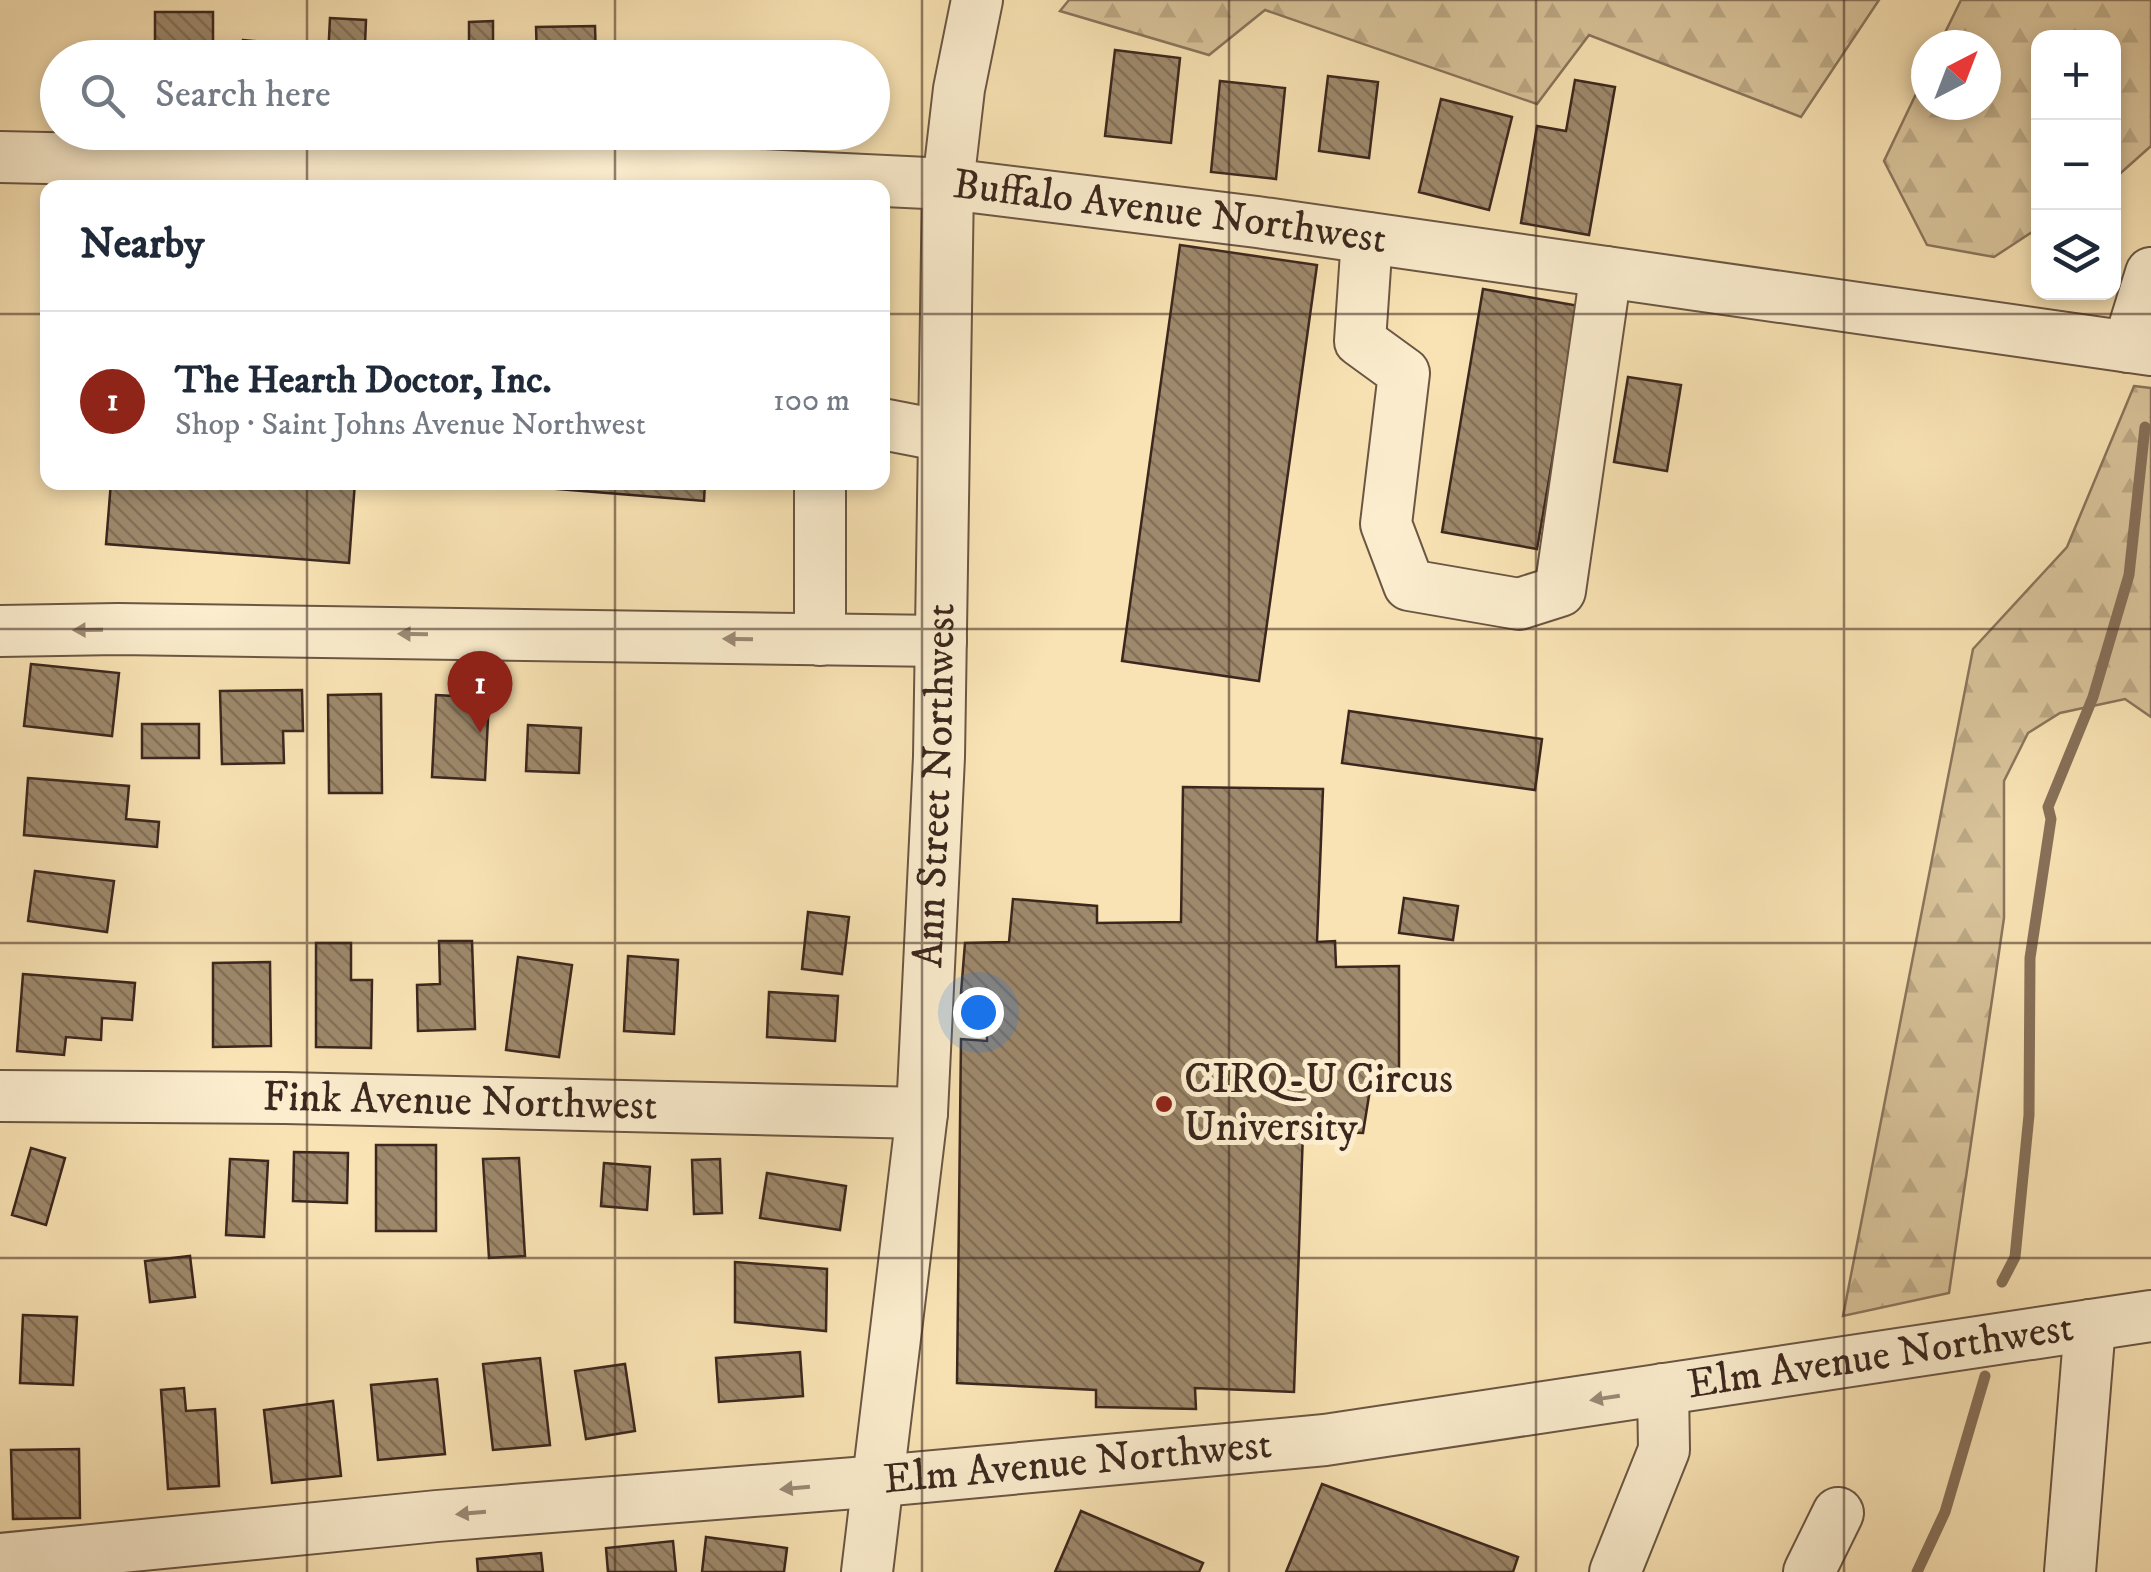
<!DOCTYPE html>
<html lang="en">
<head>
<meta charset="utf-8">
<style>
  body { margin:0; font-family:"IM FELL DW Pica",serif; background:#f6f6f7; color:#1f2937 }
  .controls { position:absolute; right:30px; top:30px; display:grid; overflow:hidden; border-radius:20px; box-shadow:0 5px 15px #0003 }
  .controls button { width:90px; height:90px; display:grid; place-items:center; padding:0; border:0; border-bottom:2px solid #e0e1e3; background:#fff; color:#1f2937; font:50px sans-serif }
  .compass { position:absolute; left:1911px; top:30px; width:90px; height:90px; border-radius:50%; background:#fff; box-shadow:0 5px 15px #0003; rotate:42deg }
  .you { position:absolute; left:978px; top:1012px; width:35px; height:35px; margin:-25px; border:8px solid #fff; border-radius:50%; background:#1a73e8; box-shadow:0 0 0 15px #1a73e833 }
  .badge { display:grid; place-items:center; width:65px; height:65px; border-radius:50%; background:#8f2418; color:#fff; font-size:32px; font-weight:700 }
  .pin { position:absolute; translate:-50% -82px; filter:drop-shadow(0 2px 5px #0008) }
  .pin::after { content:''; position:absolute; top:52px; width:35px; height:30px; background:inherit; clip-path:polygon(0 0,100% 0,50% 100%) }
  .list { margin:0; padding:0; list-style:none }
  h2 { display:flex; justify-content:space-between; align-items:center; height:130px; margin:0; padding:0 40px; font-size:42px }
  h2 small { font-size:32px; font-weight:400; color:#747a83 }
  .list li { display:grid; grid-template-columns:65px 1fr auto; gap:30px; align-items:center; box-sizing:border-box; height:180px; padding:0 40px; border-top:2px solid #e0e1e3 }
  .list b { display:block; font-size:38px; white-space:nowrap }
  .list p { margin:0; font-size:32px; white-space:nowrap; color:#747a83 }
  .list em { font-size:32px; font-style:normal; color:#747a83 }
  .icon { flex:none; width:55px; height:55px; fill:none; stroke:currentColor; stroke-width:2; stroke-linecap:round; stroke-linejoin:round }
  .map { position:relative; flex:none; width:2151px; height:1572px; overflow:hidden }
  .search { position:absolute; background:#fff; box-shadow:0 5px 15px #0003; left:40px; top:40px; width:850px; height:110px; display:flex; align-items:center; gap:25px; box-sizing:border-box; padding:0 35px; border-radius:55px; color:#747a83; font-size:38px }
  .panel { position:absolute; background:#fff; box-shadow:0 5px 15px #0003; left:40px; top:180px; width:850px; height:310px; border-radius:20px }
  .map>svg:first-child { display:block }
  .forest { fill:url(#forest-firs); stroke:#8a755c; stroke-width:2.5 }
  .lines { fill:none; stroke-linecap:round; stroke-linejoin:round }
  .stream { stroke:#877159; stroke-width:11 }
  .building { fill:url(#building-back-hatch); stroke:#3c271e; stroke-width:2.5 }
  .minor-casing { stroke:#6b5644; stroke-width:54 }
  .minor { stroke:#fbedce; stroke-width:50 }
  .oneway { fill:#9c8a76 }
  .grid { fill:none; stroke:#3c271e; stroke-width:2.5; stroke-opacity:0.55 }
  .poi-dot { fill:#8f2418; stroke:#fbedce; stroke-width:4 }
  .labels { text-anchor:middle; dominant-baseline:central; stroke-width:10; stroke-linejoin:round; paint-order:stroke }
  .street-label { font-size:42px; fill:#3c271e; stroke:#fbedce }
  .poi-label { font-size:42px; fill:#3c271e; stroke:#fbedce; text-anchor:start }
</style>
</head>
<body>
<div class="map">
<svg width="2151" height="1572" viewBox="0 0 2151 1572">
  <defs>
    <pattern id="forest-firs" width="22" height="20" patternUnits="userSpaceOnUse" patternTransform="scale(2.5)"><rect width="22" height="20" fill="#d9c39a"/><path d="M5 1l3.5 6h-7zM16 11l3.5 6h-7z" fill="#bba884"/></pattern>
    <pattern id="building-back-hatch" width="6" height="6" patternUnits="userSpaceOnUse" patternTransform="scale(2.5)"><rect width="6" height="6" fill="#9e896c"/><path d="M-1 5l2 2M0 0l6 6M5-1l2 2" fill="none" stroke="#827058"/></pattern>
  </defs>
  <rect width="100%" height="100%" fill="#f9e3b4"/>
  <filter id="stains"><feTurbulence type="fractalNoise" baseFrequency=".002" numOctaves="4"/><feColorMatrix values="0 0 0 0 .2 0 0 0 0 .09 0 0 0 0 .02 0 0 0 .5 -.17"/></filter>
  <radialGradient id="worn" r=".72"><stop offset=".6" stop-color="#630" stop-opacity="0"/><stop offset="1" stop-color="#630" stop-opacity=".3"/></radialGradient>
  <path class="forest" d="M1069,0H1879L1801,117L1589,35L1537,104L1265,10L1209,55L1060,11Z
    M1961,0H2151V146L2114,179V38H2038V228L1994,257L1927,245L1884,161L1926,73V105H1986V45H1939Z
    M2134,386L2151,388V717L2125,699L2060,713L2028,733L2004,781V918L1949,1293L1843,1316L1973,649L2067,547Z"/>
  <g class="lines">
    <path class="stream" d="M2002,1282L2015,1257L2029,1115L2030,958L2051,819L2048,807L2093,697L2129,575L2145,427
      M1917,1572L1945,1512L1985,1376"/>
  </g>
  <path class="building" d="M155,12H213V58H155Z
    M330,18L366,20L365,45L397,46V58H328Z
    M493,21V45L511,44V58H439V46H469V22Z
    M595,26L596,58H537L536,27Z
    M243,40L311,46V58H242Z
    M792,42L793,58H737V43Z
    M642,50L699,54L698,58H642Z
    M1115,50L1180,58L1171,143L1105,136Z
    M1328,76L1378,82L1369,158L1319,151Z
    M1575,80L1615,87L1589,235L1521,223L1537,126L1566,131Z
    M1220,81L1285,88L1276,179L1211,172Z
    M1441,99L1512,117L1489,210L1419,192Z
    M1180,245L1317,265L1259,681L1122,661Z
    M1483,289L1579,306L1537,549L1442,532Z
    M1628,377L1681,385L1667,471L1614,462Z
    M111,482H355L349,563L106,544Z
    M473,482H705L704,501Z
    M31,664L119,673L112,736L24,726Z
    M302,690L303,731H283L284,763L222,764L220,691Z
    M381,694L382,793H329L328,695Z
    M436,695L489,698L485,780L432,777Z
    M1349,711L1542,739L1535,790L1342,763Z
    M142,724H199V758H142Z
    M528,725L581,728L579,773L526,771Z
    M28,778L129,786L126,819L159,822L157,847L24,835Z
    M1183,787L1323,789L1317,942L1335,941L1336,967L1399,966V1075L1372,1077L1363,1133L1303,1131L1294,1392L1195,1388L1196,1409L1096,1407V1390L957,1383L961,1039L987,1041V993H961L965,943L1009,942L1013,899L1097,906V923L1181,922Z
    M35,871L114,881L107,932L28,921Z
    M1404,898L1458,906L1453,940L1399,933Z
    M808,912L849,917L842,974L802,969Z
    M439,941H472L475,1029L418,1031L417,985L440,984Z
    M316,943H351V980H372L371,1048L316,1047Z
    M628,956L678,960L674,1034L624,1031Z
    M518,957L572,965L559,1057L506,1050Z
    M270,962L271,1046L213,1047V963Z
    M23,974L135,983L132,1020L102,1018L101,1040L66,1037L64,1055L17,1051Z
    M769,992L838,996L835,1041L767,1037Z
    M376,1145H436V1231H376Z
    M31,1148L65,1158L46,1225L12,1215Z
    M294,1152L348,1153L347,1203L293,1201Z
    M519,1158L525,1256L489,1258L483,1159Z
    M230,1159L268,1161L264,1237L226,1235Z
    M720,1159L722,1213L694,1214L692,1160Z
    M604,1163L650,1167L647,1210L601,1206Z
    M767,1173L846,1186L840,1230L760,1218Z
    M190,1256L195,1297L150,1302L145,1261Z
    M735,1262L827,1269L826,1331L735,1322Z
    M23,1315L77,1317L73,1385L20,1383Z
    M800,1352L803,1396L719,1402L716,1358Z
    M540,1358L550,1445L493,1450L483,1364Z
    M625,1364L635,1431L586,1439L575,1371Z
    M437,1379L445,1454L378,1460L371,1385Z
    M184,1388L186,1411L215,1409L219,1486L168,1489L161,1390Z
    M333,1401L341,1476L272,1483L264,1410Z
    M79,1449L80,1518L13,1519L11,1450Z
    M1322,1484L1518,1557L1513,1572H1286Z
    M1081,1511L1203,1563L1199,1572H1055Z
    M706,1537L787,1548L784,1572H702Z
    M673,1541L676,1572H608L606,1548Z
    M541,1553L543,1572H478L477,1559Z"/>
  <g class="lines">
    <g class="minor-casing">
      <g id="minor">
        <path id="s1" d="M0,157L697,172L948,184L1257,222L2151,350"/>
        <path d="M1367,238L1360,341L1404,373L1386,524L1409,585L1519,604L1560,591L1606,272"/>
        <path d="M2128,347L2151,273"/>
        <path d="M882,424L944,436"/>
        <path d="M0,631L118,629L941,641"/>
        <path d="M820,640V482"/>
        <path id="s2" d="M0,1096L285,1098L922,1113"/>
        <path id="s3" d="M0,1559L437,1516L880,1481L1325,1440L2151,1316"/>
        <path id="s4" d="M867,1572L922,1113L939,757L948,184L959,89L977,0"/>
        <path d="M1615,1572L1664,1450L1663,1389"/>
        <path d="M1809,1572L1838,1513"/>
        <path d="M2070,1572L2090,1325"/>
      </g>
    </g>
    <use href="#minor" class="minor"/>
  </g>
  <defs><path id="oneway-solid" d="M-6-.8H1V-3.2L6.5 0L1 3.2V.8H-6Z" transform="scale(2.5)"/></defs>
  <g class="oneway">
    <use href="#oneway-solid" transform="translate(88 630) rotate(179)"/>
    <use href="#oneway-solid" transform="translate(413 634) rotate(-179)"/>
    <use href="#oneway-solid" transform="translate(738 639) rotate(-179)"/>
    <use href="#oneway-solid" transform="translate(1605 1398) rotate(171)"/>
    <use href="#oneway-solid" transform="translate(795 1488) rotate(175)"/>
    <use href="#oneway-solid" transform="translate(471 1513) rotate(175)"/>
  </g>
  <path class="grid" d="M307,0V58M615,0V58M922,0V1572M1229,0V1572M1536,0V1572M1844,0V1572M307,132V188M615,132V188M0,314H48M882,314H2151M307,482V1572M615,482V1572M0,629H2151M0,943H2151M0,1258H2151"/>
  <circle class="poi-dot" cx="1164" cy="1104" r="10"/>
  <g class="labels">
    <g class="street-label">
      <text stroke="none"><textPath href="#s1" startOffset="1172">Buffalo Avenue Northwest</textPath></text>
      <text stroke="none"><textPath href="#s4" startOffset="790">Ann Street Northwest</textPath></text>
      <text stroke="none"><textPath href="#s2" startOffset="460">Fink Avenue Northwest</textPath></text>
      <text stroke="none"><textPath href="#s3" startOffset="1892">Elm Avenue Northwest</textPath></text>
      <text stroke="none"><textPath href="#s3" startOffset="1082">Elm Avenue Northwest</textPath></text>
    </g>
    <g class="poi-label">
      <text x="1184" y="1080">CIRQ-U Circus<tspan x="1184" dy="48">University</tspan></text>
    </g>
  </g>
  <rect width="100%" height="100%" filter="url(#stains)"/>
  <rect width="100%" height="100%" fill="url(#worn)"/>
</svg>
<div class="controls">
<button>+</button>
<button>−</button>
<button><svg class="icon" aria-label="layers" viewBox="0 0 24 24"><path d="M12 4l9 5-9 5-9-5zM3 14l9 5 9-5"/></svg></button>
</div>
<svg class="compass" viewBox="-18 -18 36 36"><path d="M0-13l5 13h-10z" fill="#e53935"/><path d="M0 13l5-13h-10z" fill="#747a83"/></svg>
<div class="you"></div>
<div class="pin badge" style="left:480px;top:733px">1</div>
<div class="search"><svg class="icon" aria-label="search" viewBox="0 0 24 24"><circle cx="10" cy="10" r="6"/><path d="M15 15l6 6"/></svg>Search here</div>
<section class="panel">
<h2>Nearby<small></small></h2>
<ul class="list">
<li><span class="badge">1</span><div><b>The Hearth Doctor, Inc.</b><p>Shop · Saint Johns Avenue Northwest</p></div><em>100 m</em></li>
</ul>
</section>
</div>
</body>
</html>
